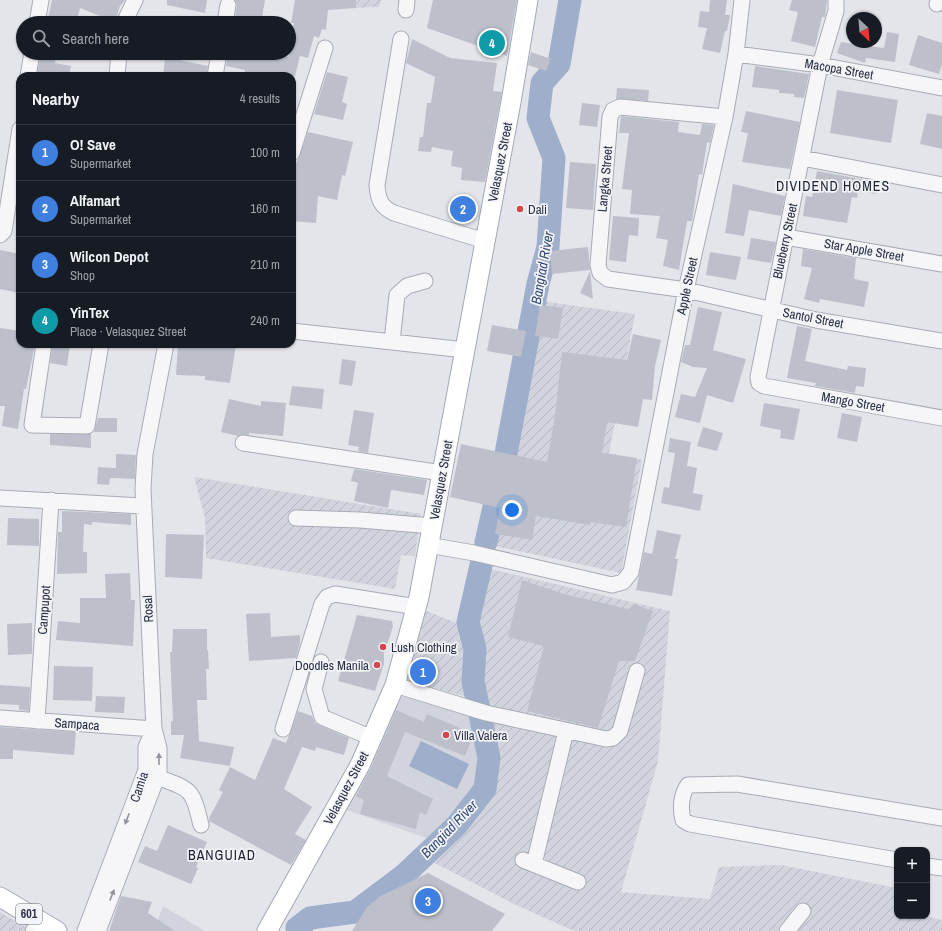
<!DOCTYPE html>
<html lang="en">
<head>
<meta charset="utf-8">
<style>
  body { margin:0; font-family:"Archivo Narrow",sans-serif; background:#242831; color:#f1f3f6 }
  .controls { position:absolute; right:12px; bottom:12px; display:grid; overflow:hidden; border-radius:8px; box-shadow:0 1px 3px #0004 }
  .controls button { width:36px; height:36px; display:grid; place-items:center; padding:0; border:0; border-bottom:1px solid #363941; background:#171b24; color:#f1f3f6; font:20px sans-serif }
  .compass { position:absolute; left:846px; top:12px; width:36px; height:36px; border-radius:50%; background:#171b24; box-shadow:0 1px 3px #0004; rotate:154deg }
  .you { position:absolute; left:512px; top:510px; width:14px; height:14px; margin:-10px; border:3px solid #fff; border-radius:50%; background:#1a73e8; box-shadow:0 0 0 6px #1a73e833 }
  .badge { display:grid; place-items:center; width:26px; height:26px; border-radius:50%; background:#d0484c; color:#fff; font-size:13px; font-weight:700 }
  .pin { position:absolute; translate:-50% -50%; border:2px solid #fff; box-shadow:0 1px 4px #0006 }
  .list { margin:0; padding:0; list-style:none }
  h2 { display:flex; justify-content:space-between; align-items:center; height:52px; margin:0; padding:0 16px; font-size:17px }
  h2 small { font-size:13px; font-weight:400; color:#9ea1a6 }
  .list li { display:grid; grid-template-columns:26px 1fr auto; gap:12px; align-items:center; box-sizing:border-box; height:56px; padding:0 16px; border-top:1px solid #363941 }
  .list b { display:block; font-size:15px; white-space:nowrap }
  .list p { margin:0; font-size:13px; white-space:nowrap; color:#9ea1a6 }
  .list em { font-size:13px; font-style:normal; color:#9ea1a6 }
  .icon { flex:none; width:22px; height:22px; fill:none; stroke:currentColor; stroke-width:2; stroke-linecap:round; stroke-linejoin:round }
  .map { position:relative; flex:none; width:942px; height:931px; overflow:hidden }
  .search { position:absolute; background:#171b24; box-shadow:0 1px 3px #0004; left:16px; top:16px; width:280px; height:44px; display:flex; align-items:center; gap:10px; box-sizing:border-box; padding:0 14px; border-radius:22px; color:#9ea1a6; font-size:15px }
  .panel { position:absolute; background:#171b24; box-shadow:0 1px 3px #0004; left:16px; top:72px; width:280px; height:276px; border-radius:12px }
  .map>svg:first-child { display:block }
  .built { fill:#d1d4dd }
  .industrial { fill:url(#industrial-furrows) }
  .water { fill:#9eaecb }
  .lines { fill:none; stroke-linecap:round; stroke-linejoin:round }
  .river { stroke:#9eaecb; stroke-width:23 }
  .building { fill:#bdc0cb }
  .minor-casing { stroke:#a8abb5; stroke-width:17 }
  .major-casing { stroke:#a2a8b7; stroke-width:21 }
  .minor { stroke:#f6f6f9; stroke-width:15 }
  .major { stroke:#fff; stroke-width:19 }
  .oneway { fill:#90939e }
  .poi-dot { fill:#d0484c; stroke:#f3f4f8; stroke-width:1.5 }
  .labels { text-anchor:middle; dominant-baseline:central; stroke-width:3.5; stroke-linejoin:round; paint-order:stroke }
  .shield { fill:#f3f4f8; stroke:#666b79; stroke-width:1 }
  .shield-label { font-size:12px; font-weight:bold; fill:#2a3043 }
  .street-label { font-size:13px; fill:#2a3043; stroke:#f3f4f8 }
  .poi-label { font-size:13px; fill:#2a3043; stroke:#f3f4f8; text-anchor:start }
  .neighbourhood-label { font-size:14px; letter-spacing:1px; fill:#1c2234; stroke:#f3f4f8 }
  .water-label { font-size:14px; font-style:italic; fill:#344a78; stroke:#f3f4f8 }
</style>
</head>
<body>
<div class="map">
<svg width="942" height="931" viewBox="0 0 942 931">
  <defs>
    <pattern id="industrial-furrows" width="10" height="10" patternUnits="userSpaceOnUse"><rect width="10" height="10" fill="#d1d4dd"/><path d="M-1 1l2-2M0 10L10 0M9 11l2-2" fill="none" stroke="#b4b6bf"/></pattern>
  </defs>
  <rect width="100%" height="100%" fill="#e3e5eb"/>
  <path class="built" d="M400,696L475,713L485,766L481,789L455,823L435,841L344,809Z
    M163,906L205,931H154Z"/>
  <path class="industrial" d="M297,0H381L379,7L295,10Z
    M540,301L635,314L609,453L642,460L621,573L490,545Z
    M194,477L421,514L415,556L401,555L395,589L206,558L205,518Z
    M487,568L670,611L658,761L621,892L710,899L719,867L781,865L897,888V916H926L942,920V931H574L514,904L433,862L442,847L465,824L488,798L494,766L478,678L481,644L475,622Z
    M424,610L464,626L471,652L468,680L472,698L403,681Z
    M0,912L32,931H0Z"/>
  <path class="water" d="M421,741L469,764L457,789L409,766Z"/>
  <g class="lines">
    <path class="river" d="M486,542L504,464L538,284L548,247L554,158L538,118L542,83L559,64L570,0
      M298,931L297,928L310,918L355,912L403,876L456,826L485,789L489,758L473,681L475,649L468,622L482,561"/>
  </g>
  <path class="building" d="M52,0H125L120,6L115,22L80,8L76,23H47Z
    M167,0H207L205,13L167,5Z
    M235,0H265L261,23H234L237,6Z
    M295,0H356V8L328,10L326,30L322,29L319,38L314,36L308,58L300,56L295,76H244L245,70L226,66L228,53H269L289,57L294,31H292L294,23H291Z
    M433,0H517L507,56L427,28Z
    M710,0H727L725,15H730L727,31H725L720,53L702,49L707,28L698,27L700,11L709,12Z
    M792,0H827L825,17H822L815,47L791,41L798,12L789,10Z
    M887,32L899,34L895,62L866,58L865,63L837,53L841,42L884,48Z
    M918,35L942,43V64L939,74L909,65Z
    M412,39L450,58L497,63L493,91L502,92L485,182L461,180L462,168L451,166L453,151L432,147L431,152L418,151L420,137H423L427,103H431L435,77L406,63Z
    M531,52L551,59L546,71L528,65Z
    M41,53H57L55,63L71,66L69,76L37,75Z
    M165,57L208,66L206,76H163Z
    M755,66L809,74L804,98L794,97V94L779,93V90L752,87Z
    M327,72L348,77L342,102L347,104L343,120L314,114Z
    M617,88L649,90L648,101L616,99Z
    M837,90L898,100L891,143L830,133Z
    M582,103L600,105L597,127L579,125Z
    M746,111L800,122L790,169L742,162L748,133L741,132Z
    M927,113L942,116V149L920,144Z
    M621,116L679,122L678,132L700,135L702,124L714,125L710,143L707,142L702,175L699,174L692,221H687L679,270L663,266L668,240L656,238L660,216L630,214L632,190L622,189L629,133H619Z
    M308,132L353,142L345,176L342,175L337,200L318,196L316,223L292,221V175Z
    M570,162L596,164L593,210L566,208Z
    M817,171L878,182L876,194L858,191L857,198L852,197L847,223L803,216L806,196L812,197Z
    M733,184L785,196L781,216L749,210L744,236L725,233Z
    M613,216L639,218L638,236L629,235L626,262L609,260Z
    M751,238L776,242L771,263L747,259Z
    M588,247L590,270L552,274L550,251Z
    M803,249L856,258L854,279L869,282L864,307L820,299L819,303L804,299L812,268L801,266Z
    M0,250L20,254V293L0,289Z
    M710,252L741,257L736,280L706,275Z
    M590,271L593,299L580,293Z
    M540,305L563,308L558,339L535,336Z
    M698,307L722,312L713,350L746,359L733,403L707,395L700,423L675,417L681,394L695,397L707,368L693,367L681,362L685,345H690Z
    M492,325L526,331L521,357L487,351Z
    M797,326L812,329L805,361L847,370L848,366L866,368L864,387L856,386L855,393L815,386L816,383L787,378Z
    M0,328L20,331V344H35L26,389H24L18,429L2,426L5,406H0Z
    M633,334L661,340L655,366L652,400L643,399L638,427L607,422L602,453L637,458L626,527L590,522V525L536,516L532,540L495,534L500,508L450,497L461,444L547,462L555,416L562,352L627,360Z
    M53,344H70L67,366L50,363Z
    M178,344L236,345L230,383L205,380V376L176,375Z
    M342,359L356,361L352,386L339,384Z
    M292,386L324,389L322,409L289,405Z
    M229,399L261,406V401L286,403L283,436L249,433V435L238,436L221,432Z
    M764,403L800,409L794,440L780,438L781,430L760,426Z
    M354,410L374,413L368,453L358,451L359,447L348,445Z
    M842,413L862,417L857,442L837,438Z
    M98,418H117V432H94Z
    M703,427L723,433L717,451L697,446Z
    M50,434H91V448L50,445Z
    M670,438L691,442L687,466L697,468L693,493L703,495L700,511L661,503L664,487L669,488L675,453L668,452Z
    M116,454L136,455L135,479L110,478L109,485L97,484L98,467L116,468Z
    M354,469L427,480L424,495L391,490L388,508L354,501L358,483L351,481Z
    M62,511L131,514V525L92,522V525L84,524L83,552H87V573L57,574L58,532H62Z
    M8,518L39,519V546L7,545Z
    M657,530L681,535L675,559H678L672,596L636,590L644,552L652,554Z
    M166,534L204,535L202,579L165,577Z
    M130,573L131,600H135L133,646L56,640L58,621L80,623V598H106L105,574Z
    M522,580L564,594L628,609L634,604L653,611L635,661H619L598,728L527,711L544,646L508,637Z
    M270,613L271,637L300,635V643L296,658L249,661L246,614Z
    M357,615L392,621L393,627L384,653V664L375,691L338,681Z
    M32,623V654L8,655L7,624Z
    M173,629H207V650H208L209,669H206L207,700H197L199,741L234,747L230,766L180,758L184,735H171V721H173L170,652H172Z
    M54,666L93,667L92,701L53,700Z
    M0,685L30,687L29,711L19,710V705L0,704Z
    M96,696L125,697L124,713L95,712Z
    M396,710L424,722L427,714L474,734L465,756L405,732L387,776L433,799L426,815L420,812L416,829L360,814L364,800L356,796L371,768Z
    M298,711L312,716L315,723L319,725L349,738L344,755L316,747L315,751L302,747L284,789L312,807L295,834L306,840L291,865L209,821V818L223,792L219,790L230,767L255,780L273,738L286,743Z
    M0,727L76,732L74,755L13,750V759H0Z
    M168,825L207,842L196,867L198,868L191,884L138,862L145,846L157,851Z
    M428,873L505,914L492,931H352L367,907L381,896Z
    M121,896L152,902L148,913L175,931H109Z"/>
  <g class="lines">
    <g class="minor-casing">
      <path id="minor" d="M836,0V11L820,65L758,377L759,383L764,386L942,418
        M937,4L939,0
        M406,10L407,0
        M37,23L41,0
        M124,23L135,0
        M225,23L228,5
        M401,39L377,185C378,200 381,207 394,213L485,241
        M736,54L820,65L942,88
        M28,76L32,53
        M117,76L119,53
        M215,76L219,53
        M725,117L620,107L613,110L610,117L598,265L600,273L608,279L686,290L816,320L942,341
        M292,153L325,48
        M802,158L942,185
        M0,235L4,231L20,129
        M786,237L942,264
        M292,331L465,350
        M392,342L397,295L407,286L425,281
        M44,344L32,425L87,426L101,344
        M243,443L442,473
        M0,498L142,506
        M296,518L360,520L432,526
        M428,545L474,553L612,585L623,582L631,572L686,290L725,117L736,54L742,0
        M321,662L314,689L322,717L372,738
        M395,685L486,713L606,739L613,738L620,731L637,671
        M0,718L154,729
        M37,721L51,500
        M283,729L322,604L327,597L335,594L417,607
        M157,777C192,790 192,788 201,825
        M523,860L578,882
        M897,860L690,824L683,820C680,809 681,794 688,785L737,784L942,818
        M534,864L566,731
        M927,866L942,868
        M33,931L42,922
        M85,931L146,770V747L154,729
        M98,931L159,772V748L154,729L143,489L145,454L166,344
        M787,931L803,911"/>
    </g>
    <g class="major-casing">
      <path id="major" d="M0,897L57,931
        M267,931L360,765L395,685L419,597L511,102L528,0"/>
    </g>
    <use href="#minor" class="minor"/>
    <use href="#major" class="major"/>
  </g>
  <defs><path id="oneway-solid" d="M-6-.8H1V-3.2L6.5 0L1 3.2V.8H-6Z"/></defs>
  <g class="oneway">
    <use href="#oneway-solid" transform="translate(159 759) rotate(-90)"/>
    <use href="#oneway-solid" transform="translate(127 819) rotate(111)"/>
    <use href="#oneway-solid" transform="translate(112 895) rotate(-69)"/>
  </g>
  <g class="poi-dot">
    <circle cx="520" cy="209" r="4"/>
    <circle cx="383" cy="647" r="4"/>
    <circle cx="377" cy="665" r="4"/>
    <circle cx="446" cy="735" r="4"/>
  </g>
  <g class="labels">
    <rect class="shield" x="16" y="904" width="26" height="20" rx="3"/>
    <g class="shield-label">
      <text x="29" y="914">601</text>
    </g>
    <g class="street-label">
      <text transform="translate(839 69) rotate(10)">Macopa Street</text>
      <text transform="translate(500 162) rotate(-79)">Velasquez Street</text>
      <text transform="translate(605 179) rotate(-85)">Langka Street</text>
      <text transform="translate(785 241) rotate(-78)">Blueberry Street</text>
      <text transform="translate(864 250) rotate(10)">Star Apple Street</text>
      <text transform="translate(687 286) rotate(-78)">Apple Street</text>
      <text transform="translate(813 318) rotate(11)">Santol Street</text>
      <text transform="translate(853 402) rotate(10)">Mango Street</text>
      <text transform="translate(441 480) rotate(-80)">Velasquez Street</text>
      <text transform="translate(148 609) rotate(-93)">Rosal</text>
      <text transform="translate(44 610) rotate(-86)">Campupot</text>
      <text transform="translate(77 724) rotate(4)">Sampaca</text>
      <text transform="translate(139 787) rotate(-71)">Camia</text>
      <text transform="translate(346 788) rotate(-62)">Velasquez Street</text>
    </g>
    <g class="poi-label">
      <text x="528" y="209">Dali</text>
      <text x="391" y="647">Lush Clothing</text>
      <text x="369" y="665" text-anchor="end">Doodles Manila</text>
      <text x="454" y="735">Villa Valera</text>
    </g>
    <g class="neighbourhood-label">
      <text x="833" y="186">DIVIDEND HOMES</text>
      <text x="222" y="855">BANGUIAD</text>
    </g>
    <g class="water-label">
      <text transform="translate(542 268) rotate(-80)">Bangiad River</text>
      <text transform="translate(449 829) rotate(-46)">Bangiad River</text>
    </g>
  </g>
</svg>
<div class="controls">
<button>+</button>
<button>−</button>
</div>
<svg class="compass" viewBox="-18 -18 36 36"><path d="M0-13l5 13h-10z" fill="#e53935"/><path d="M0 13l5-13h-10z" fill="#9ea1a6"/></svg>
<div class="you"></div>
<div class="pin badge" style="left:423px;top:672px;background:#3f7fe0">1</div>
<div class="pin badge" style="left:463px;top:209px;background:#3f7fe0">2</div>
<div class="pin badge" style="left:428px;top:901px;background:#3f7fe0">3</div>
<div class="pin badge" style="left:492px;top:43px;background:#0f9aa8">4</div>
<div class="search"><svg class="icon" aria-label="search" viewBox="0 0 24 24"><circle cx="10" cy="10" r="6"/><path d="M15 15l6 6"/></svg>Search here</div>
<section class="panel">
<h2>Nearby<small>4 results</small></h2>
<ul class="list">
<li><span class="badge" style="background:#3f7fe0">1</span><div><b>O! Save</b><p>Supermarket</p></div><em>100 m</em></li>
<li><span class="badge" style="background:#3f7fe0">2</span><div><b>Alfamart</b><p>Supermarket</p></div><em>160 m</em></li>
<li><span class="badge" style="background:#3f7fe0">3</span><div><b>Wilcon Depot</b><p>Shop</p></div><em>210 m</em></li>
<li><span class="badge" style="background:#0f9aa8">4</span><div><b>YinTex</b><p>Place · Velasquez Street</p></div><em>240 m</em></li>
</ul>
</section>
</div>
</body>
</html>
